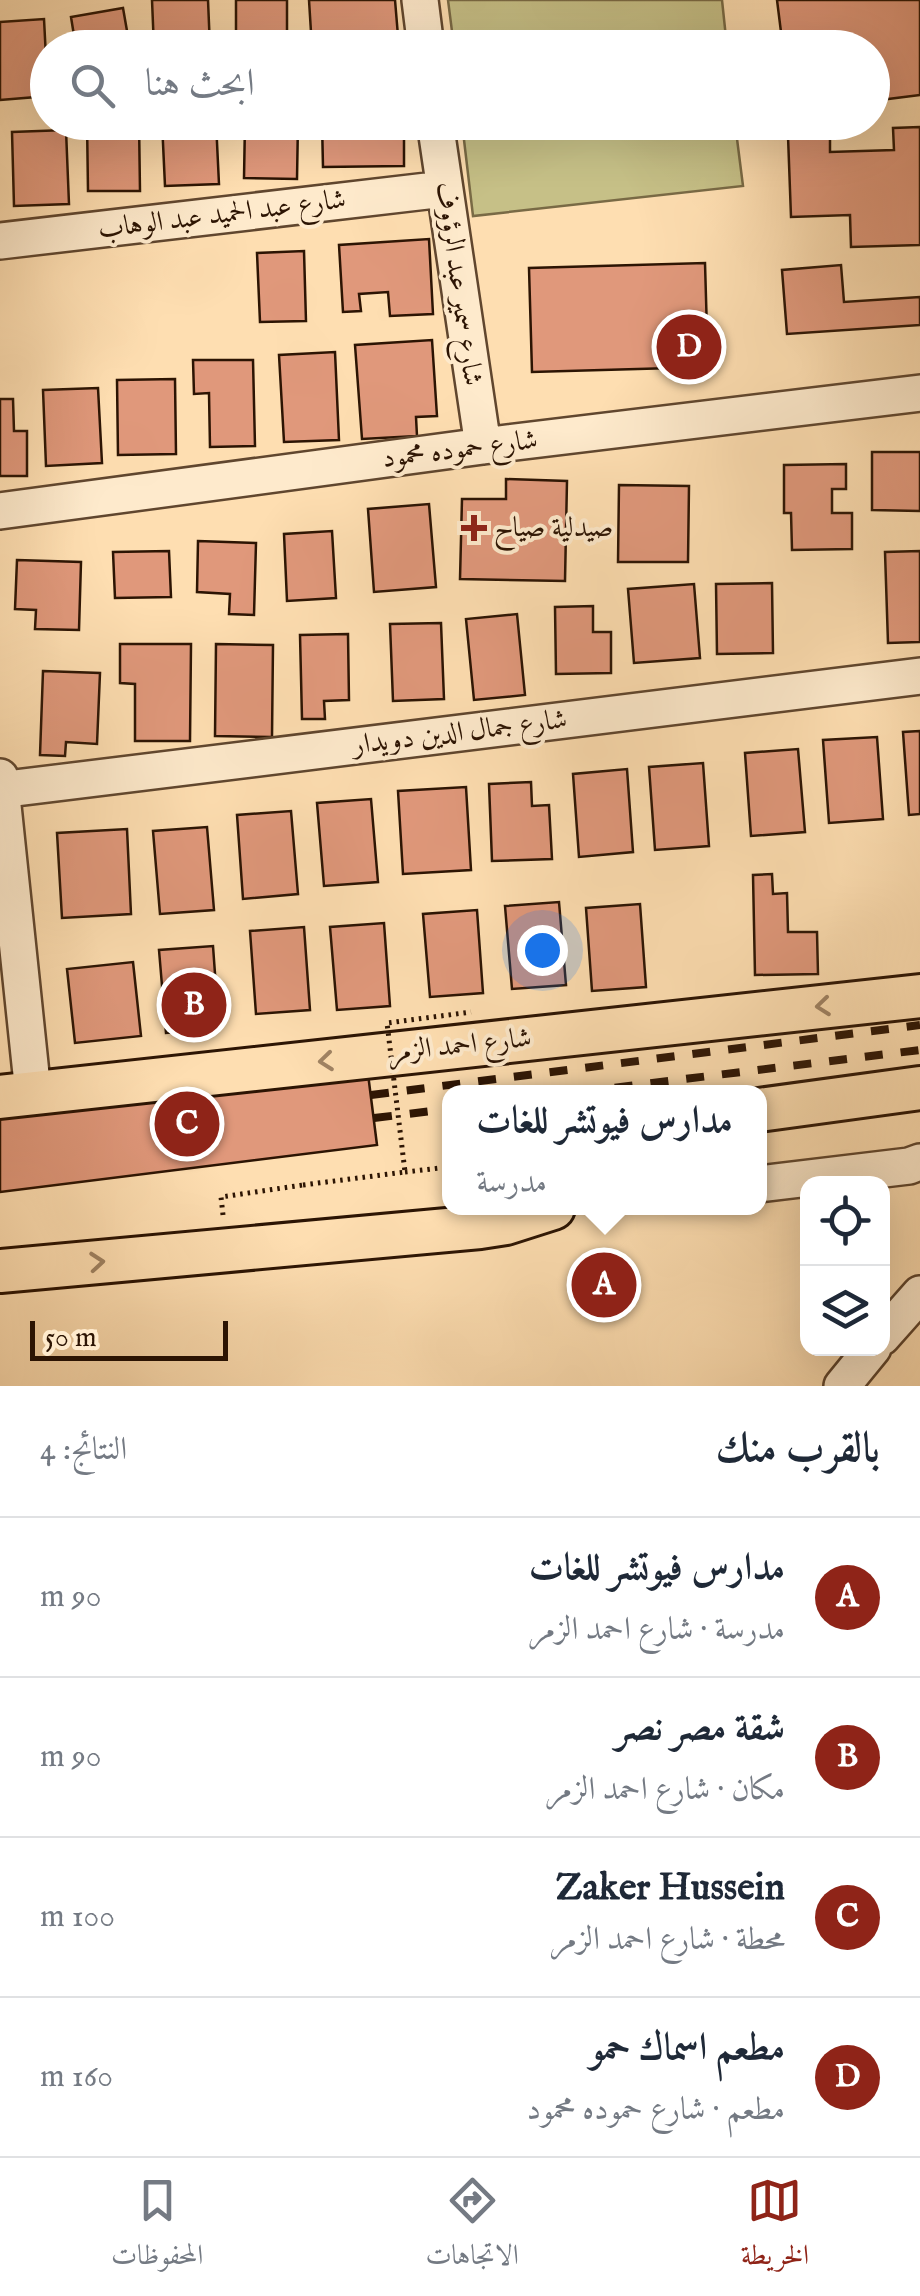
<!DOCTYPE html>
<html lang="ar">
<head>
<meta charset="utf-8">
<style>
  body { margin:0; font-family:"IM FELL English",Amiri,serif; background:#f2f2f3; color:#1f2937; direction:rtl }
  .controls { position:absolute; right:30px; bottom:30px; display:grid; overflow:hidden; border-radius:20px; box-shadow:0 10px 40px #0002 }
  .controls button { width:90px; height:90px; display:grid; place-items:center; padding:0; border:0; border-bottom:2px solid #e0e1e3; background:#fff; color:#1f2937; font:50px sans-serif }
  .scale { position:absolute; left:30px; bottom:25px; width:198px; box-sizing:border-box; padding-left:10px; border:5px solid #2c1403; border-top:0; font-size:28px; line-height:35px; white-space:nowrap; color:#2c1403; -webkit-text-stroke:8px #feeacc; paint-order:stroke }
  .you { position:absolute; left:542px; top:950px; width:35px; height:35px; margin:-25px; border:8px solid #fff; border-radius:50%; background:#1a73e8; box-shadow:0 0 0 15px #1a73e833 }
  .badge { display:grid; place-items:center; width:65px; height:65px; border-radius:50%; background:#8f2418; color:#fff; font-size:32px; font-weight:700 }
  .pin { position:absolute; translate:-50% -50%; border:5px solid #fff; box-shadow:0 2px 10px #0006 }
  .popup { position:absolute; left:442px; top:1085px; width:325px; height:130px; box-sizing:border-box; display:grid; place-content:center; border-radius:20px; background:#fff; filter:drop-shadow(0 2px 8px #0005); font-size:32px; white-space:nowrap; color:#747a83 }
  .popup b { font-size:38px; color:#1f2937 }
  .popup::after { content:''; position:absolute; left:50%; top:100%; margin-left:-20px; border:20px solid transparent; border-top-color:#fff }
  .list { margin:0; padding:0; list-style:none }
  h2 { display:flex; justify-content:space-between; align-items:center; height:130px; margin:0; padding:0 40px; font-size:42px }
  h2 small { font-size:32px; font-weight:400; color:#747a83 }
  .list li { display:grid; grid-template-columns:65px 1fr auto; gap:30px; align-items:center; box-sizing:border-box; height:160px; padding:0 40px; border-top:2px solid #e0e1e3 }
  .list b { display:block; font-size:38px; white-space:nowrap }
  .list p { margin:0; font-size:32px; white-space:nowrap; color:#747a83 }
  .list em { font-size:32px; font-style:normal; color:#747a83 }
  .icon { flex:none; width:55px; height:55px; fill:none; stroke:currentColor; stroke-width:2; stroke-linecap:round; stroke-linejoin:round }
  .map { position:relative; flex:none; width:920px; height:1386px; overflow:hidden; direction:ltr }
  .search { position:absolute; background:#fff; box-shadow:0 10px 40px #0002; left:30px; right:30px; top:30px; height:110px; display:flex; align-items:center; gap:25px; box-sizing:border-box; padding:0 35px; border-radius:55px; color:#747a83; font-size:38px }
  .sheet { height:770px; background:#fff }
  nav { display:flex; justify-content:space-around; align-items:center; box-sizing:border-box; height:140px; border-top:2px solid #e0e1e3; background:#fff; font-size:28px; color:#747a83 }
  nav a { display:grid; justify-items:center; gap:5px }
  nav .on { color:#8f2418 }
  .map>svg:first-child { display:block }
  .green { fill:#c6c087; stroke:#796a45; stroke-width:2.5 }
  .building { fill:#e0987b; stroke:#2c1403; stroke-width:2.5 }
  .lines { fill:none; stroke-linecap:round; stroke-linejoin:round }
  .minor-casing { stroke:#60462e; stroke-width:40 }
  .major-casing { stroke:#2c1403; stroke-width:48 }
  .path { stroke:#2c1403; stroke-width:5; stroke-dasharray:2.5 5; stroke-linecap:butt }
  .minor { stroke:#feeacc; stroke-width:35 }
  .major { stroke:#fedeb1; stroke-width:42 }
  .rail { stroke:#2c1403; stroke-width:8; stroke-dasharray:18 18; stroke-linecap:butt }
  .path-bridge { stroke:#2c1403; stroke-width:5; stroke-dasharray:2.5 5; stroke-linecap:butt }
  .oneway { stroke:#a08363 }
  .poi-dot { fill:#8f2418; stroke:#feeacc; stroke-width:4 }
  .labels { text-anchor:middle; dominant-baseline:central; stroke-width:8; stroke-linejoin:round; paint-order:stroke }
  .street-label { font-size:28px; fill:#2c1403; stroke:#feeacc }
  .poi-label { font-size:28px; fill:#2c1403; stroke:#feeacc; text-anchor:start }
</style>
</head>
<body>
<div class="map">
<svg width="920" height="1386" viewBox="0 0 920 1386">
  <rect width="100%" height="100%" fill="#fedeb1"/>
  <filter id="stains"><feTurbulence type="fractalNoise" baseFrequency=".002" numOctaves="4"/><feColorMatrix values="0 0 0 0 .2 0 0 0 0 .09 0 0 0 0 .02 0 0 0 .5 -.17"/></filter>
  <radialGradient id="worn" r=".72"><stop offset=".6" stop-color="#630" stop-opacity="0"/><stop offset="1" stop-color="#630" stop-opacity=".3"/></radialGradient>
  <path class="green" d="M448,0H722L727,47H454Z
    M462,123H735L743,186L473,216Z"/>
  <path class="building" d="M152,0H208L210,48H154Z
    M236,0H287V48H236Z
    M309,0H395L399,48H312Z
    M777,0H920V95L872,101V48H783Z
    M123,8L130,48H76L71,17Z
    M44,19L48,96L0,100V22Z
    M87,122H139L140,191H88Z
    M162,122H216L219,184L165,186Z
    M245,122H298L297,179L244,178Z
    M322,122H404V166L323,167Z
    M920,127V245L851,247L850,215L791,217L788,136L830,134V152L894,150L893,128Z
    M66,130L69,204L14,206L12,132Z
    M429,239L433,314L390,316L388,292L359,294L361,311L343,312L339,245Z
    M304,251L306,321L260,322L257,253Z
    M705,263L708,367L532,372L529,268Z
    M841,265L844,302L920,297V325L787,334L782,270Z
    M432,340L437,416L416,417L417,436L362,439L355,345Z
    M335,352L339,440L284,442L279,355Z
    M193,360H253L255,446L210,447L209,393L194,394Z
    M175,379L176,454L118,455L117,380Z
    M98,388L102,463L46,466L43,390Z
    M0,399H13L14,431H27V476H0Z
    M872,452H920V511L872,510Z
    M846,464V489H832V513H852V549L792,550L791,513H784V465Z
    M506,479L567,481L565,581L460,579L462,499H506Z
    M619,485L689,486L688,562H618Z
    M429,504L436,587L374,592L368,509Z
    M332,531L336,598L287,601L284,534Z
    M198,541L256,543L254,615L229,614L230,594L197,592Z
    M169,551L171,597L115,598L113,552Z
    M920,551V642L888,643L885,552Z
    M17,560L81,562L79,630L35,629L36,610L15,609Z
    M772,583L773,653L717,654L716,584Z
    M694,584L700,658L634,663L628,589Z
    M593,606V632H611V673L556,674L555,607Z
    M517,614L525,695L474,700L466,619Z
    M441,623L444,699L393,701L390,624Z
    M348,634L349,700L324,701L325,719H302L300,635Z
    M120,644H191L190,741H135V684L120,683Z
    M216,644L273,645L272,737L215,736Z
    M43,671L100,673L97,744L66,742L65,756L40,755Z
    M920,731V814L909,815L903,732Z
    M877,737L883,819L829,823L823,740Z
    M798,749L805,832L751,836L745,753Z
    M703,763L709,846L655,850L649,767Z
    M627,769L633,852L579,857L573,774Z
    M531,782L532,806L549,805L552,859L492,861L489,784Z
    M466,787L471,870L403,874L398,791Z
    M371,799L378,882L324,886L317,803Z
    M291,811L298,894L243,899L237,815Z
    M207,827L214,910L160,914L153,831Z
    M127,829L131,914L62,918L57,833Z
    M772,874L773,894L787,893L788,932H817L818,974L755,975L753,875Z
    M559,902L566,985L512,989L505,906Z
    M640,904L646,987L592,991L586,908Z
    M477,910L483,993L430,997L423,914Z
    M384,923L390,1006L337,1010L330,927Z
    M304,927L310,1010L256,1014L250,931Z
    M213,946L219,1029L166,1033L159,950Z
    M133,962L141,1036L75,1043L67,969Z
    M367,1066L377,1145L0,1192V1111Z"/>
  <g class="lines">
    <g class="minor-casing">
      <path id="minor" d="M420,0L426,48
        M435,122L483,446
        M0,241L444,189
        M0,511L483,446L920,393
        M0,777L33,1093
        M0,790L920,676
        M759,1184L909,1166L920,1162
        M882,1337L920,1294
        M842,1386L873,1348"/>
    </g>
    <g class="major-casing">
      <path id="major" d="M0,1097L920,996
        M759,1110L920,1088
        M0,1271L480,1227L506,1223L553,1208"/>
    </g>
    <path class="path" d="M405,1172L449,1167
      M223,1215L221,1197L303,1185"/>
    <use href="#minor" class="minor"/>
    <use href="#major" class="major"/>
    <path class="rail" d="M579,1092L920,1050
      M371,1095L920,1025
      M374,1118L449,1109"/>
    <path class="path-bridge" d="M303,1185L405,1172L387,1023L471,1012"/>
  </g>
  <defs><path id="oneway-chevron" d="M-2-3.5L2.5 0L-2 3.5" fill="none" stroke-width="1.6" stroke-linecap="round" stroke-linejoin="round" transform="scale(2.5)"/></defs>
  <g class="oneway">
    <use href="#oneway-chevron" transform="translate(823 1006) rotate(174)"/>
    <use href="#oneway-chevron" transform="translate(326 1061) rotate(174)"/>
    <use href="#oneway-chevron" transform="translate(97 1262) rotate(-5)"/>
  </g>
  <path class="poi-dot" d="M469 513h10v10h10v10h-10v10h-10v-10h-10v-10h10z"/>
  <g class="labels">
    <g class="street-label">
      <text transform="translate(222 215) rotate(-7)">شارع عبد الحميد عبد الوهاب</text>
      <text transform="translate(458 284) rotate(82)">شارع سمير عبد الرؤوف</text>
      <text transform="translate(460 450) rotate(-7)">شارع حموده محمود</text>
      <text transform="translate(460 733) rotate(-7)">شارع جمال الدين دويدار</text>
      <text transform="translate(460 1046) rotate(-6)">شارع احمد الزمر</text>
    </g>
    <g class="poi-label">
      <text x="494" y="528">صيدلية صياح</text>
    </g>
  </g>
  <rect width="100%" height="100%" filter="url(#stains)"/>
  <rect width="100%" height="100%" fill="url(#worn)"/>
</svg>
<div class="controls">
<button><svg class="icon" aria-label="locate" viewBox="0 0 24 24"><circle cx="12" cy="12" r="6"/><path d="M12 2v4M12 18v4M2 12h4M18 12h4"/></svg></button>
<button><svg class="icon" aria-label="layers" viewBox="0 0 24 24"><path d="M12 4l9 5-9 5-9-5zM3 14l9 5 9-5"/></svg></button>
</div>
<div class="scale">50 m</div>
<div class="you"></div>
<div class="pin badge" style="left:604px;top:1285px">A</div>
<div class="popup"><b>مدارس فيوتشر للغات</b>مدرسة</div>
<div class="pin badge" style="left:194px;top:1005px">B</div>
<div class="pin badge" style="left:187px;top:1124px">C</div>
<div class="pin badge" style="left:689px;top:347px">D</div>
<div class="search"><svg class="icon" aria-label="search" viewBox="0 0 24 24"><circle cx="10" cy="10" r="6"/><path d="M15 15l6 6"/></svg>ابحث هنا</div>
</div>
<section class="sheet">
<h2>بالقرب منك<small>النتائج: 4</small></h2>
<ul class="list">
<li><span class="badge">A</span><div><b>مدارس فيوتشر للغات</b><p>مدرسة · شارع احمد الزمر</p></div><em>90 m</em></li>
<li><span class="badge">B</span><div><b>شقة مصر نصر</b><p>مكان · شارع احمد الزمر</p></div><em>90 m</em></li>
<li><span class="badge">C</span><div><b>Zaker Hussein</b><p>محطة · شارع احمد الزمر</p></div><em>100 m</em></li>
<li><span class="badge">D</span><div><b>مطعم اسماك حمو</b><p>مطعم · شارع حموده محمود</p></div><em>160 m</em></li>
</ul>
</section>
<nav>
<a class="on"><svg class="icon" aria-label="map" viewBox="0 0 24 24"><path d="M3 6l6-2 6 2 6-2v14l-6 2-6-2-6 2zM9 4v14M15 6v14"/></svg>الخريطة</a>
<a><svg class="icon" aria-label="directions" viewBox="0 0 24 24"><path d="M12 3l9 9-9 9-9-9zM9 14v-3h6M13 9l2 2-2 2"/></svg>الاتجاهات</a>
<a><svg class="icon" aria-label="saved" viewBox="0 0 24 24"><path d="M7 4h10v16l-5-4-5 4z"/></svg>المحفوظات</a>
</nav>
</body>
</html>
